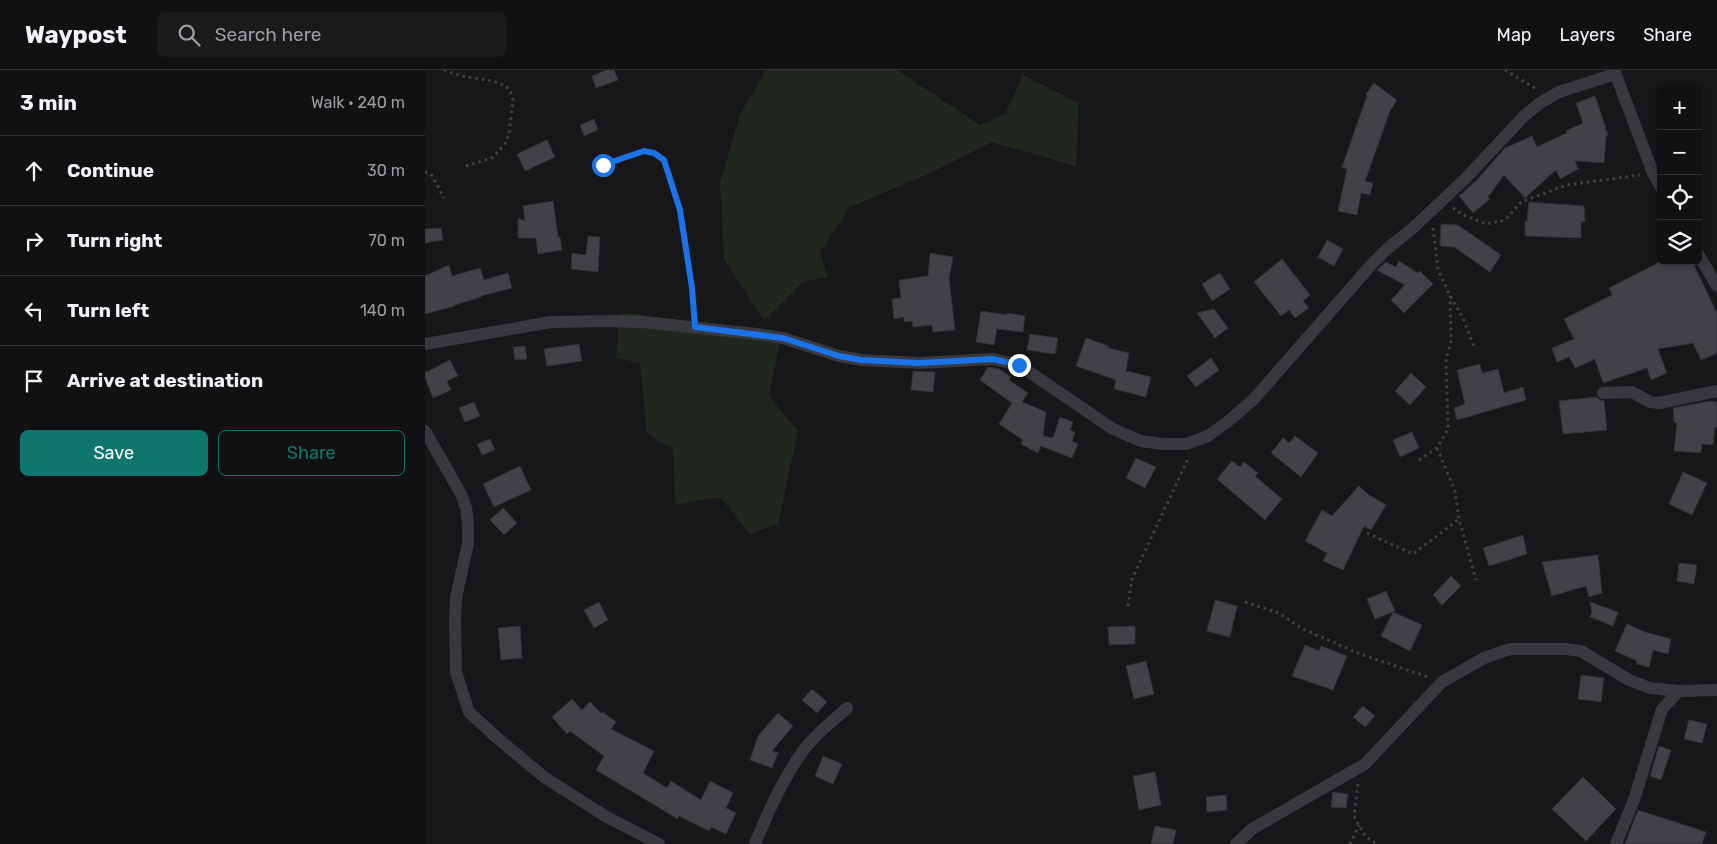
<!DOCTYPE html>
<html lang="en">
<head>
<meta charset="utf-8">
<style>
  body { margin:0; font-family:Rubik,sans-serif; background:#1a1a1c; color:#f1f3f6 }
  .controls { position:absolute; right:15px; top:15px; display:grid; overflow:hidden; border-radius:8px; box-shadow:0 2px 8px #0003 }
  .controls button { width:45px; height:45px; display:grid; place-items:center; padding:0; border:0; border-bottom:1px solid #303133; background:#111113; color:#f1f3f6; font:25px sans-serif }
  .stop { position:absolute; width:15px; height:15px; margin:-11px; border:4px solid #1a73e8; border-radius:50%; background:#fff }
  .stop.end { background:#1a73e8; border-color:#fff; box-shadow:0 1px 5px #0008 }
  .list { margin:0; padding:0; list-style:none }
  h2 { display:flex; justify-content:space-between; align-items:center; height:65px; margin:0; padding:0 20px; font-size:21px }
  h2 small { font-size:16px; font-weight:400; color:#9c9da0 }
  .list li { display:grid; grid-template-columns:32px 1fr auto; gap:15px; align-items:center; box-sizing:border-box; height:70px; padding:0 20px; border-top:1px solid #303133 }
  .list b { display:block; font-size:19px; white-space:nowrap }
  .list em { font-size:16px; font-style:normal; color:#9c9da0 }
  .actions { display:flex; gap:10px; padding:15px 20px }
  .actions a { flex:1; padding:11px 0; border:1px solid #0f766e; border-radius:8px; text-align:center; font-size:18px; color:#0f766e }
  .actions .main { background:#0f766e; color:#fff }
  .icon { flex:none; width:28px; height:28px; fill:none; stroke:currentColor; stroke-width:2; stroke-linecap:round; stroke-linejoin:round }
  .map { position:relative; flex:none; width:1292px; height:774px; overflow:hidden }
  header { display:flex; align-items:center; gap:30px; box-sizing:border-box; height:70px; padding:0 25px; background:#111113; border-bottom:1px solid #303133 }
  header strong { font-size:24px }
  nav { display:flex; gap:28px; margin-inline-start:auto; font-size:18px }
  .search { width:350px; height:45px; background:#1a1a1c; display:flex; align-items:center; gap:12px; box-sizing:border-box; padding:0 18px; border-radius:8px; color:#9c9da0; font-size:19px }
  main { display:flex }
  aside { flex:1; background:#111113 }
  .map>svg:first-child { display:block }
  .green { fill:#1f271f }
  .building { fill:#414246; stroke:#313135 }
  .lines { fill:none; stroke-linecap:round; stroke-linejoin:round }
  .path { stroke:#3e4044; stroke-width:3; stroke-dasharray:2.5 4; stroke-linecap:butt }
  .minor { stroke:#38393e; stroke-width:12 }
  .route { stroke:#1a73e8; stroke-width:6 }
</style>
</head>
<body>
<header>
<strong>Waypost</strong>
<div class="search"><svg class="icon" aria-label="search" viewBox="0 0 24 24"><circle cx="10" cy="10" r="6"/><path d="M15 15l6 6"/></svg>Search here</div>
<nav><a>Map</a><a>Layers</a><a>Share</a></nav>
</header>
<main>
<aside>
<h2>3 min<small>Walk · 240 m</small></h2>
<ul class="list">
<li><svg class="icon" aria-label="ahead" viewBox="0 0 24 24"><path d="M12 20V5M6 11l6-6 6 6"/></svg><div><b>Continue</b></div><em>30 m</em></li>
<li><svg class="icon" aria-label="right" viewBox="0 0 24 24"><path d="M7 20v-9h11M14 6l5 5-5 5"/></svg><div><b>Turn right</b></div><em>70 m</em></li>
<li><svg class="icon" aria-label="left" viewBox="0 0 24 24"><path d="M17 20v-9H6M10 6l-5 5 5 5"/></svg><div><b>Turn left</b></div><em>140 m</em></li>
<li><svg class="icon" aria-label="arrive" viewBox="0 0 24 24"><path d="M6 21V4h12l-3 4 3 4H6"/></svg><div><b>Arrive at destination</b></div></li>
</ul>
<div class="actions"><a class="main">Save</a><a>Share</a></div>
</aside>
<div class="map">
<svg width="1292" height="774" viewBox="0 0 1292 774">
  <rect width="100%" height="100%" fill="#171719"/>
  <path class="green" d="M341,0H472L555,55L580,44L598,5L654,33L651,96L567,72L501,105L425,137L395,182L403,207L378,212L339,251L299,189L295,113L315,44Z
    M206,243L338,262L356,266L344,326L373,361L353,454L325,464L295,427L250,435L248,380L222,363L215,293L191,288L194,244Z"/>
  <path class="building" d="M181,0H189L193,10L171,18L167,6Z
    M949,13L972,30L965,41L940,111L948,113L945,125L936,123L932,145L913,141L922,99L917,97L942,26L941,24Z
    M1170,26L1183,65L1181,66L1179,93L1150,91L1153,99L1135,109L1131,100L1100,128L1079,105L1063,127L1065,129L1048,143L1034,126L1051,111L1080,78L1107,66L1112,77L1142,63L1141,61L1158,53L1151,33Z
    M169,49L173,60L159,66L155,55Z
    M122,70L130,87L100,101L92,84Z
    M128,131L133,167H135L137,180L113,184L111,168H93V148L100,151L98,136Z
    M1104,132L1159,136L1160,151L1156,152V168L1100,166V151H1102Z
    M1016,154L1033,155L1076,185L1065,202L1029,177L1015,176Z
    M16,158L18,170L0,173V159Z
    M163,166L175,167L173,202L146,199L147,183L161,185Z
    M902,170L918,179L909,196L893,187Z
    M505,183L528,187L524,208L530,260L508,262L507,255L488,257L487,251L479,252V247L469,249L467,229L476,228L474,210L503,206Z
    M857,189L885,225L878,231L884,238L870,248L864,240L856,246L829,212Z
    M974,191L993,203L995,201L1008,214L979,243L966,230L980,215L952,200L961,192L971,197Z
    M1237,191H1267L1292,243V283L1276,290L1268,273L1233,279L1242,303L1226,310L1222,298L1178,313L1170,289L1150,298L1144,287L1132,292L1127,278L1149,269L1139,249L1187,225L1184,218Z
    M24,195L27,206L55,198L59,210L83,203L87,218L56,226V227L30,235V236L0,244V206Z
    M795,203L805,219L787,231L777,214Z
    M789,239L803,258L790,268L772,243Z
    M556,241L582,245V243L600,246L598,262L572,259L569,275L551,272Z
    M605,264L633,268L630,284L602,280Z
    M661,268L684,276L683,278L704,283L701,301L726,307L721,327L689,319L691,310L651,296Z
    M154,274L157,291L122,296L119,279Z
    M100,276L102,289L90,290L88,277Z
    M786,288L794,300L771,317L762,306Z
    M25,290L33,306L22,311L26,320L8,328L0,307V303Z
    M1055,294L1057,303L1073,299L1079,323L1098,317L1101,330L1032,350L1029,338L1040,334L1032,300Z
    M563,297L574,299L586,307L584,310L603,323L597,332L621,342L618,366L628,368L635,347L648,352L645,360L650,362L647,371L653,374L647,388L616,376L613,383L596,374L598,370L574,354L587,333L555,310Z
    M488,301L510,302L508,322L486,320Z
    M986,303L1001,317L985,335L970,321Z
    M1171,327L1175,330L1179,331L1182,360L1138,364L1134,331Z
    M1285,331L1292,332V357H1290L1288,375L1277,374L1276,383L1249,381L1252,353L1249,352L1248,338Z
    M49,332L55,346L40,352L34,338Z
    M987,362L994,378L975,387L968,370Z
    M870,366L893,383L876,407L846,383L858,368L864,373Z
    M65,369L70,380L57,385L52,374Z
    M711,388L731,397L720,418L701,408Z
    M807,391L815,397L819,392L833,403L830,406L857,429L840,450L792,409Z
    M95,396L106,420L69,437L58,414Z
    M1258,402L1282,413L1267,445L1244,434Z
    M934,416L944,425L961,435L946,460L939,456L918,500L898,491L902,483L880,471L897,440L907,446Z
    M78,438L92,453L79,465L65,450Z
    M1098,465L1102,484L1064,496L1058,478Z
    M1173,485L1177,523L1164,527L1161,516L1127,526L1117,492Z
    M1254,493L1272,495L1269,514L1252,511Z
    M1026,506L1036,516L1017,535L1008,525Z
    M961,521L970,541L950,549L942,529Z
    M790,530L812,536L805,567L782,561Z
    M174,532L183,550L169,558L159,540Z
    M1165,532L1193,542L1188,556L1165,547L1167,542Z
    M968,542L997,555L985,581L956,566Z
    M1202,554L1220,562L1246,569L1243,584L1228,580L1224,597L1211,594L1212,591L1190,581Z
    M95,556L97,588L76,590L73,558Z
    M710,556V574L684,575L683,557Z
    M880,575L894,581L896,576L922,586L908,620L867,606Z
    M721,591L729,624L709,629L701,596Z
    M1156,605L1179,608L1176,632L1153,629Z
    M387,619L402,632L392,643L377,630Z
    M147,629L157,640L165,632L177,644L178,642L191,652L186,659L229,681L218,703L242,718L246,711L276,730L285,711L308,723L301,738L311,743L301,764L286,757L284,761L254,746L253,749L171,700L179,686L145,661L142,664L127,647Z
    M938,636L950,646L940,657L928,647Z
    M353,643L368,656L347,681L353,683L347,698L325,690L333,666Z
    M1264,650L1282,654L1277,673L1259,669Z
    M1234,676L1246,680L1236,710L1225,706Z
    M398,686L417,694L408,714L390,706Z
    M730,702L736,735L714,740L708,706Z
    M1158,707L1191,739L1161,771L1127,739Z
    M908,722L923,724L921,738L906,737Z
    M801,725L802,740L782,742L781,727Z
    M1213,740L1281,762L1277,774H1200Z
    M730,756L751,760L748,774H726Z"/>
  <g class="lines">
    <path class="path" d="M19,0L37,6L68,11L81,16L86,23L88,30L84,64L80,74L67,88L41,96
      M1080,0L1113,20
      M178,95L219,81L229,83L239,90L255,140L267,218L269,244
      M0,102L6,104L19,128
      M1028,138L1036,144L1061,154L1080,150L1096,132L1142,115L1215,105
      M1008,158L1013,199L1025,226L1038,248L1049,277
      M1012,378L1030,421L1034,449L1051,510
      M994,390L1012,378L1023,359L1021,290L1026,271L1025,226
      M942,463L988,484L1034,449
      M820,532L854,543L876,558L935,584L1003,607
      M703,536L707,509L764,387
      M933,714L929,746L940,766L952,774
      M925,774L934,755"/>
    <path class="minor" d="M1189,0L1228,103L1236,117
      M1273,184L1292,216
      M0,274L126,252L186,251L217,252L332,264L358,268L414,286L436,290L494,293L568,289L594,295L688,359L716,371L738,374H761L783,366L801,353L828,330L947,194L962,179L988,158L1040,109L1099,46L1115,33L1134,22L1190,4
      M1178,323L1207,322L1225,332L1234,333L1292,321
      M0,361L36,424L41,438L43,453V473L31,528L30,549L31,602L44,642L71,667L119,707L180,746L234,774
      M330,774C342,744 359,707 378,681C390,664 407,652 422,638
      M811,774L827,759L940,694L1017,612L1059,588L1085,579H1141L1156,581L1204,610L1225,618L1254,621L1292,620
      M1191,774L1210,727L1237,639L1254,621"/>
  </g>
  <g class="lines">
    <path class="route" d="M178,95L219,81L229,83L239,90L255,140L267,218L270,257L358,268L414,286L436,290L494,293L568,289L594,295"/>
  </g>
</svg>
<div class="controls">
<button>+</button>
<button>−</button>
<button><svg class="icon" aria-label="locate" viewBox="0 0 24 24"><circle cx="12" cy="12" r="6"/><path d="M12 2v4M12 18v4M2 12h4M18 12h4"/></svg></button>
<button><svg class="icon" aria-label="layers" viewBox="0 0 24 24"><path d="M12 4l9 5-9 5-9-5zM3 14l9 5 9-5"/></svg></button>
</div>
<div class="stop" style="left:178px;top:95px"></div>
<div class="stop end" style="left:594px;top:295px"></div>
</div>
</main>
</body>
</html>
